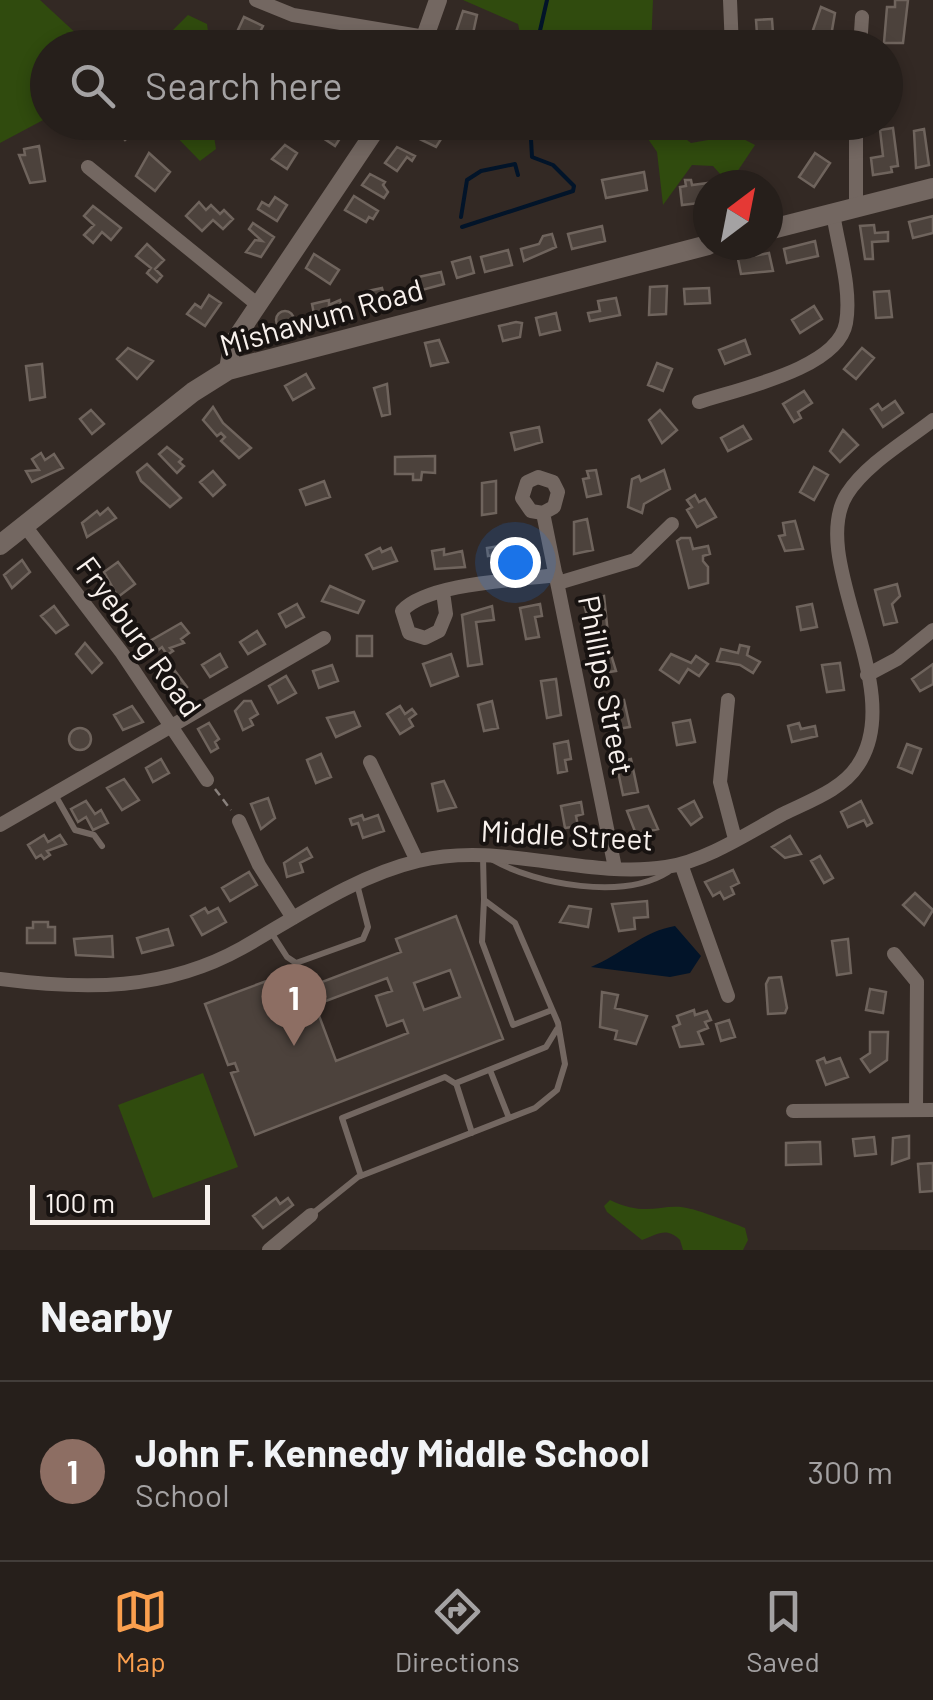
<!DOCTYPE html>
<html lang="en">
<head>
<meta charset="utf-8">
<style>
  body { margin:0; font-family:Barlow,sans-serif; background:#322c28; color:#f1f3f6 }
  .compass { position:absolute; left:693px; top:170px; width:90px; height:90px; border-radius:50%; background:#261f1b; box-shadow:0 5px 15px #0003; rotate:32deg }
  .scale { position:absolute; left:30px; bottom:25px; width:180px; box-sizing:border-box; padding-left:10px; border:5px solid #f8f1ed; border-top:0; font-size:28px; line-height:35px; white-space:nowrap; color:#f8f1ed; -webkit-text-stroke:8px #181311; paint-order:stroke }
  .you { position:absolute; left:515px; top:562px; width:35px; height:35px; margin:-25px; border:8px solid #fff; border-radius:50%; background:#1a73e8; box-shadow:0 0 0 15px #1a73e833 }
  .badge { display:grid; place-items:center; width:65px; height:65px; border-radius:50%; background:#fa9f4e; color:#fff; font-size:32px; font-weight:700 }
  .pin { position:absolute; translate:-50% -82px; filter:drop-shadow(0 2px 5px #0008) }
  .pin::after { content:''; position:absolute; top:52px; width:35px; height:30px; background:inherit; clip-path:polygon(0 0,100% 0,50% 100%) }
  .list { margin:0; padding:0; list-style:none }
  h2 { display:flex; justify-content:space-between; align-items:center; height:130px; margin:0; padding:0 40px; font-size:42px }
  h2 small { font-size:32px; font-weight:400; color:#a4a2a3 }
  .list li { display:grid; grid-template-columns:65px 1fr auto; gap:30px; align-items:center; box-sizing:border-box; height:180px; padding:0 40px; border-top:2px solid #423d3a }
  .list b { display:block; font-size:38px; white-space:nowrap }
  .list p { margin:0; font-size:32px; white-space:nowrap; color:#a4a2a3 }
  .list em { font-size:32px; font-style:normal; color:#a4a2a3 }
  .icon { flex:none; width:55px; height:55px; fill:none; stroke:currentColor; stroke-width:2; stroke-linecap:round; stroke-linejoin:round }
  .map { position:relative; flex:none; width:933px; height:1250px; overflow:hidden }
  .search { position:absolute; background:#261f1b; box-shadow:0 5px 15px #0003; left:30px; right:30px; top:30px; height:110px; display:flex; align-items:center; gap:25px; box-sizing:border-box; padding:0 35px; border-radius:55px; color:#a4a2a3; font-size:38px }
  .sheet { height:310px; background:#261f1b }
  nav { display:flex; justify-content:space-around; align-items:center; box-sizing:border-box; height:140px; border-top:2px solid #423d3a; background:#261f1b; font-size:28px; color:#a4a2a3 }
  nav a { display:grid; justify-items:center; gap:5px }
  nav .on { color:#fa9f4e }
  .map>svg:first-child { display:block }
  .green { fill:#304b0e }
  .water { fill:#021429 }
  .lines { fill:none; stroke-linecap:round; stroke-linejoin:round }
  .stream { stroke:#021429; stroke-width:4 }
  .building { fill:#4c423c; stroke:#6f645d; stroke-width:2.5; fill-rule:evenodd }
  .path { stroke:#89807c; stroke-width:2.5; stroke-dasharray:8 5; stroke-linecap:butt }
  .service { stroke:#736761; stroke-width:6 }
  .minor { stroke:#736761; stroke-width:14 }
  .tertiary { stroke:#736761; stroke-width:18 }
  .secondary { stroke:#736761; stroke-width:20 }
  .labels { text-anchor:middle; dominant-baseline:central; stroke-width:8; stroke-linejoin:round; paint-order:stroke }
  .street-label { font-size:30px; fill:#f8f1ed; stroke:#181311 }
</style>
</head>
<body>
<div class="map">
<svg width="933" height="1250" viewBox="0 0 933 1250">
  <rect width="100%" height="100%" fill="#332924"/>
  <path class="green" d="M0,0H40L80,37L110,47L48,48L47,118L0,143Z
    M463,0H653L651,47H523L518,24Z
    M188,15L207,24L209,39L205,47H156Z
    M163,123H212L216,149L200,161Z
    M637,123H665L691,143L736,135L755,145L729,184L713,166L692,165L663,205L657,152Z
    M203,1073L238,1167L153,1198L118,1105Z
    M610,1200C649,1219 663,1201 691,1209C698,1210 741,1226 745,1228L748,1240L743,1250H683L680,1240C666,1226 657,1235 642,1240L607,1212L604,1206Z"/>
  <path class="water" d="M675,926L701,956L690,973L670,977L591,967C620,955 644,931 675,926Z"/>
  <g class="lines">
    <path class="stream" d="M536,48L547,0
      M461,217L467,180L481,171L515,164L518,175
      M462,227L573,191L574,186L553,165L532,157L530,122"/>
  </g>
  <path class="building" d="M895,0H908L903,43H884L887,7H895Z
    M821,7L835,13L831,36L813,30Z
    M463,11L477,15L472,38L455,35Z
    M244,17L263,26L253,45L246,41L249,35L238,30Z
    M772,19L774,48H758L756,20Z
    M109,122H130L136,130L125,140Z
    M340,122L348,126L335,146L323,138Z
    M414,122L427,130L431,124L445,133L436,147L407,133Z
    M893,128L898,166L891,167L892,172L873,175L871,158L883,156L880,130Z
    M924,129L929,165L916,168L914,131Z
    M285,145L297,153L287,169L272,159Z
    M39,146L45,181L30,183L19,155H25L24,149Z
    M397,147L415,156L412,161L407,157L397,171L385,163Z
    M149,153L170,172L155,191L136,176Z
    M815,153L830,163L814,187L799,177Z
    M644,172L647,190L606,198L602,180Z
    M370,174L385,182L383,185L388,192L384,198L362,185Z
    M685,180H691L692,185L708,183V202L682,205L680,187L686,186Z
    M354,196L378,211L373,219L369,217L366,222L345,210Z
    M275,197L287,205L277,221L258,209L262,202L269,206Z
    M199,202L206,210L211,205L220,214L224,210L233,219L223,229L213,220L202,231L186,216Z
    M93,206L121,228L111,240L102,232L93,243L84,235L94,225L84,216Z
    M933,216V233L913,238L909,222Z
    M253,223L274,237L261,257L246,252L255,240L262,241L249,229Z
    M874,225L875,233L888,232V241L872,242L873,259H865L860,226Z
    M602,226L605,241L572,249L568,234Z
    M552,234L556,247L524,261L521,249L539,244L543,236Z
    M815,241L818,256L787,263L784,249Z
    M147,244L164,260L155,269L162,276L157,282L147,273L151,268L136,256Z
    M508,250L512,265L485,272L481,257Z
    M769,253L773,271L741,274L738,259Z
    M314,254L339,270L330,284L306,268Z
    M470,257L474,273L457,278L452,262Z
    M441,272L444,284L418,291L414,278Z
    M667,286L666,314L649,315L650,287Z
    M382,288L386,302L366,305L363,292Z
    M709,288L710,303L685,304L684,289Z
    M889,291L892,317L876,318L874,292Z
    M209,295L221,303L205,326L187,314L195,304L201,308Z
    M616,298L620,315L590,321L588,313L600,311L598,301Z
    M329,300V305L340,300L343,311L315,319L312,304Z
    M814,306L822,319L800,333L792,320Z
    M276 320a9 9 0 1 1 18 0a9 9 0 1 1-18 0Z
    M556,313L560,330L540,335L536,318Z
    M516,322L522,323L520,337L503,341L499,326Z
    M439,340L448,362L431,366L425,343Z
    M745,340L750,354L725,364L719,350Z
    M128,348L153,361L137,379L117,359Z
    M862,348L874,358L856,379L844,369Z
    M657,363L672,369L663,391L648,385Z
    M42,364L45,397L30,400L26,366Z
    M306,374L314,388L293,400L285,386Z
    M387,384L390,414L382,416L374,388Z
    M804,391L812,403L798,412L801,418L794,422L783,404Z
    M895,401L903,413L883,427L871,409L878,404L882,410Z
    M213,407L223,423L251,448L239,458L221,441L225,437L221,433L217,436L203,420Z
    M91,410L104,424L92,434L80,419Z
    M660,410L677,430L662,443L649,420Z
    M743,426L751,439L728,451L721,438Z
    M539,427L542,442L515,450L511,433Z
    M843,430L858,445L840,462L830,451Z
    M167,447L182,459L179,462L184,466L177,473L159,454Z
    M41,453L45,460L54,454L63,468L32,482L26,471L39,470L32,459Z
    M435,456V473L422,472L421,480H413V474H395V457Z
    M147,464L181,498L170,507L141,481L137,472Z
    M814,467L828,475L814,500L800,492Z
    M596,470L601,494L587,497L583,479L589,478L587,471Z
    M664,470L670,489L644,504L642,513L628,507L632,479L639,476L641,481Z
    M213,471L225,485L213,496L200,482Z
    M324,481L330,497L306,505L300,490Z
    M496,481V513L482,515V483Z
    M695,495L699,502L705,499L716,517L697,527L687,510L692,507L687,500Z
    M108,508L116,518L87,537L82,523L97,511L100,515Z
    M587,519L593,550L574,554V522Z
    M795,521L803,549L785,551L779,536L785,535L783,523Z
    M681,538H690L693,549L708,546L710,554L703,556V561L708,567V583L689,588L677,541Z
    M512,544L514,559L495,562L494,555L488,556L487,548Z
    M380,548L382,552L391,548L397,561L373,569L366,555Z
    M444,549V555L462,551L465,567L435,569L432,551Z
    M22,560L30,572L12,588L4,575Z
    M118,562L135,584L118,597L104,572Z
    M897,584L900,596L892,604L897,622L884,625L875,590Z
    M330,586L364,601L358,613L322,601Z
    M604,596L608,634L595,637L593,610L586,612L583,600Z
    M297,604L304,617L286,627L279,614Z
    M540,604L542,616L535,617L539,637L526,639L520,608Z
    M812,604L817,627L801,630L797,607Z
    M54,606L68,625L56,633L41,616Z
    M492,606L494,620L476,622L482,664L468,666L462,615Z
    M181,623L189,633L181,639L184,643L170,648L173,651L167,655L162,647L157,651L150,641Z
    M257,631L265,644L248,654L240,642Z
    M357,636H372V656H357Z
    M85,643L102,663L92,673L76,654Z
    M740,645L749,647L747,655L760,662L753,673L740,665L717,661L721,649L738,653Z
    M609,648L616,671L609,672L608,667L598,669L594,652Z
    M220,654L227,667L210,677L202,665Z
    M451,654L458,676L431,686L423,664Z
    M671,654L691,663L696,656L708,664L699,676L688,669L679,683L660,670Z
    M840,663L844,690L827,692L822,665Z
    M933,664V684L920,691L912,679Z
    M332,665L338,681L319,688L313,671Z
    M175,671L187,687L175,697L163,681Z
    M286,676L296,693L278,703L269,686Z
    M556,679L561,715L547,718L541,681Z
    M624,700L630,727L617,729L614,716L606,717L603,705Z
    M244,701H251L258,714L250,719L253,725L243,730L235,711Z
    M492,701L498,728L484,731L478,705Z
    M132,706L143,722L123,730L114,715Z
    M400,706L405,714L412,709L416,714L409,719L413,726L400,734L387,714Z
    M354,712L360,726L336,737L327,718Z
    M690,720L695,742L677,745L673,723Z
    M209,723L219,739L215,742L218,748L211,752L198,729Z
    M799,723L801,729L815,726L817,736L792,742L788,726Z
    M69 739a11 11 0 1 1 22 0a11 11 0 1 1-22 0Z
    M568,741L571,759L565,760L567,771L558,773L554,744Z
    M907,744L921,749L912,773L898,767Z
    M321,754L331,777L316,783L307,760Z
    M161,759L169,773L153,782L146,768Z
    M631,759L638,792L623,795L616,762Z
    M124,779L139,800L122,810L107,788Z
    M444,781L456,807L438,811L432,784Z
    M268,798L275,818L261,829L251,804Z
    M86,801L95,814L101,810L108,823L93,830L86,817L78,822L71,809Z
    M694,801L702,817L691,825L679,809Z
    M861,801L872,823L867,826L864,820L848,827L841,812Z
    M581,802L583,814L576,816L578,826L565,828L561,806Z
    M648,806L658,829L636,834L627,811Z
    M362,815L364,820L378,815L384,831L363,838L358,823L352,825L350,819Z
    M44,835L48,842L60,835L66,844L47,851L50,855L44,859L41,855L36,858L28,845Z
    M790,836L801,854L785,858L772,847Z
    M307,848L312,857L300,863L303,872L287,877L284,863Z
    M820,856L833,878L824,883L811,861Z
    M733,870L739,883L731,887L734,894L724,899L720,892L713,896L705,882Z
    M249,872L257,885L230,901L222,888Z
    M915,893L933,910L924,925L903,905Z
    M647,901L648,917L634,918L635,929L619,931L612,904Z
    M569,906L591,909L588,927L560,922Z
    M205,908L208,913L218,908L226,922L202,935L191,916Z
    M456,916L503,1039L255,1135L231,1073L238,1071L235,1063L228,1065L205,1004L280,976L288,995L401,952L396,939ZM450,970L460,997L424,1010L414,983ZM387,978L392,991L376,996L387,1026L403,1020L408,1033L336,1061L315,1005Z
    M33,922H48V927H55V943H27V928H33Z
    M168,929L173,945L142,953L137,938Z
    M112,936L113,957L76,955L74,939Z
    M848,939L851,973L837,975L832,941Z
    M781,977L787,1008L785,1013L768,1014L766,984L769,978Z
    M870,989L886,992L883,1013L866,1010Z
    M602,992L618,995L615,1008L647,1016L636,1044L615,1039L617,1031L600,1027Z
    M694,1010L695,1015L707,1011L711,1020L705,1022L708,1028L698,1032L703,1044L680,1047L673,1027L680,1024L677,1016Z
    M729,1020L735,1037L721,1041L716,1024Z
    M870,1032H888L887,1060L870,1072L861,1059L870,1053Z
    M824,1058L826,1063L840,1058L848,1077L826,1085L817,1061Z
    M909,1136V1158L892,1164L893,1138Z
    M874,1137L876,1154L855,1156L853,1139Z
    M809,1142H820L821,1164L786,1165V1143Z
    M933,1163V1191L920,1192L918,1164Z
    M276,1198L280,1204L288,1198L293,1205L263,1228L253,1216Z"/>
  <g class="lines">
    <path class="path" d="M215,789L231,810"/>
    <path class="service" d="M54,793L75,830L94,835L102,846
      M493,860C537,885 624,900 668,872
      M484,900L482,942L513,1025L552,1010
      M271,932L287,957L296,963L363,939L368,927L357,884
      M490,1070L509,1118
      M472,1133L456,1083L546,1047L557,1029
      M361,1176L342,1118L445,1077L456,1084
      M312,1214L358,1177L535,1108L557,1090L565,1064L558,1023L515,923L484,900L483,857"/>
    <path class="minor" d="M256,0L293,15L425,37
      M730,0L732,48
      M860,48L862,17
      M856,122V208
      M88,167L258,305
      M699,402C738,389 838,369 846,323C852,289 838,247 833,213
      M543,513L554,507L558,492L553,482L538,477L527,482L522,498L531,511L543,513L615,868
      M25,526L122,653L207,780
      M558,583L635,560L672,524
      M443,592L446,614L439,631L425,638L409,633L402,611C427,583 519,580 556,575
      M867,675L897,659L933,630
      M728,700L720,782L735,839
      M370,762L417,861
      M239,821L259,865L293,918
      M0,825L324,638
      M681,864L728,996
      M894,954L917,982L916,1110
      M0,979C85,990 165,991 242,948C298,916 355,876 418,861C501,841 584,879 666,867C706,861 748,833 783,814C809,801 842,790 858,765C909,689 806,560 847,494C866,464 906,441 933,420
      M793,1111L933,1110
      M269,1250L311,1215"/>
    <path class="tertiary" d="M421,48L438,0
      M228,370L232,344L381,122"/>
    <path class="secondary" d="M768,230L933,188
      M0,545L193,392L228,370L708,245"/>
  </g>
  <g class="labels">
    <g class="street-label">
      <text transform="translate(321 316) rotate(-16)">Mishawum Road</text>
      <text transform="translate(140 636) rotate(54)">Fryeburg Road</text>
      <text transform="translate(607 685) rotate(79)">Phillips Street</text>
      <text transform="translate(567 834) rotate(3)">Middle Street</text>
    </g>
  </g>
</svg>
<svg class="compass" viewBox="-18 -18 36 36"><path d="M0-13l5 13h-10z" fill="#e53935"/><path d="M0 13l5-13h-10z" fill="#a4a2a3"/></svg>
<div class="scale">100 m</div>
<div class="you"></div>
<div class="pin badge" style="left:294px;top:1046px;background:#8d6e63">1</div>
<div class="search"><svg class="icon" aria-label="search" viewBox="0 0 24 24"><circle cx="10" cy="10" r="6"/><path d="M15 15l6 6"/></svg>Search here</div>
</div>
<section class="sheet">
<h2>Nearby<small></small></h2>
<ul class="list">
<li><span class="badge" style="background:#8d6e63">1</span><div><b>John F. Kennedy Middle School</b><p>School</p></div><em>300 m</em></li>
</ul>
</section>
<nav>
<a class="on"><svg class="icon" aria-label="map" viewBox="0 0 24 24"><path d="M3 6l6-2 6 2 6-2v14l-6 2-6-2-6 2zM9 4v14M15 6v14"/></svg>Map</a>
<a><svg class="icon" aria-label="directions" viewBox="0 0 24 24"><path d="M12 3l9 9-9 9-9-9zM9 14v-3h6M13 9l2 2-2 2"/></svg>Directions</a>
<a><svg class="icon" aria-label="saved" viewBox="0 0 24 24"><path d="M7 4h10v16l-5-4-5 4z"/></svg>Saved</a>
</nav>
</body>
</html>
